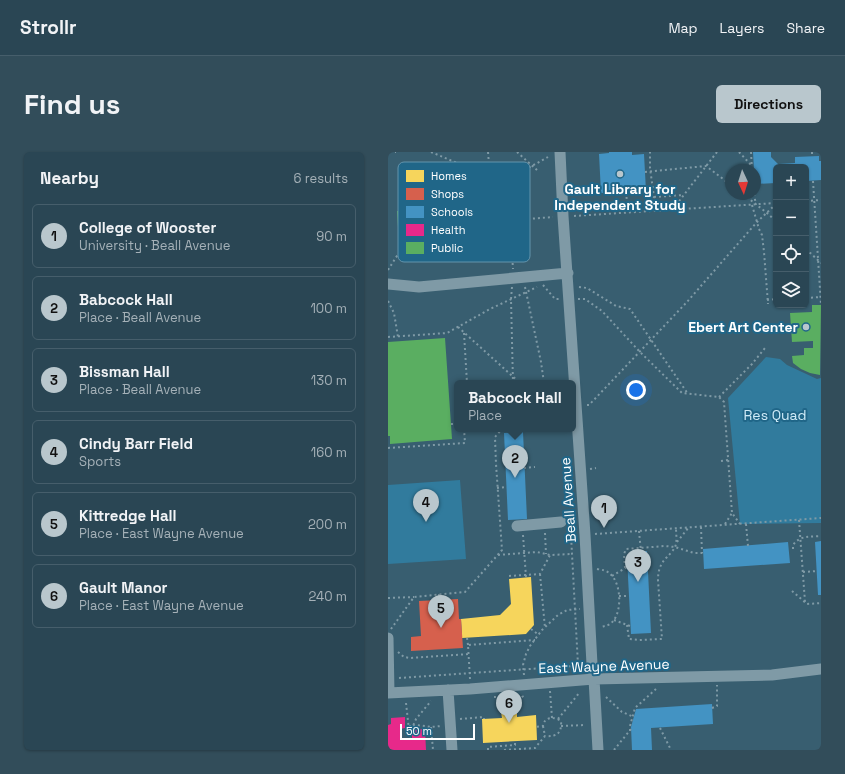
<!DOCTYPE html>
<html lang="en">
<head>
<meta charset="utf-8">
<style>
  body { margin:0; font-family:"Space Grotesk",sans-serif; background:#324d5a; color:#f1f3f6 }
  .controls { position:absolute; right:12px; top:12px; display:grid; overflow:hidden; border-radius:6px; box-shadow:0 1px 3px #0004 }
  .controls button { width:36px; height:36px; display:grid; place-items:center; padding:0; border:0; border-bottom:1px solid #465e6b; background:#2a4654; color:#f1f3f6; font:20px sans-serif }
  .compass { position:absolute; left:337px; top:12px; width:36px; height:36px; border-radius:50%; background:#2a4654; box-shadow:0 1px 3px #0004; rotate:176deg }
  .scale { position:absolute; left:12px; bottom:10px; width:75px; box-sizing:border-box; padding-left:4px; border:2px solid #fff; border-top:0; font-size:11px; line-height:14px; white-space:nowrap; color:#fff; -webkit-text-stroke:3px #206688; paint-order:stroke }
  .you { position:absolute; left:248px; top:238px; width:14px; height:14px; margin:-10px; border:3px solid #fff; border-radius:50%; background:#1a73e8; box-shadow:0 0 0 6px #1a73e833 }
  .badge { display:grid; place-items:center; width:26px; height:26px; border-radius:50%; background:#b9c7cd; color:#111; font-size:13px; font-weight:700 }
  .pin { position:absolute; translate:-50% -33px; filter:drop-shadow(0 1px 2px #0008) }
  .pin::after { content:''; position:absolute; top:21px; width:14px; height:12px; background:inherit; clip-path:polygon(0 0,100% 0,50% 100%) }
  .popup { position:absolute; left:66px; top:228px; width:122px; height:52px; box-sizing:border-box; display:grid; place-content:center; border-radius:6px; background:#2a4654; filter:drop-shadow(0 1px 3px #0005); font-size:13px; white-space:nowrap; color:#a5b1b8 }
  .popup b { font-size:15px; color:#f1f3f6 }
  .popup::after { content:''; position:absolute; left:50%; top:100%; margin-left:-8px; border:8px solid transparent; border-top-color:#2a4654 }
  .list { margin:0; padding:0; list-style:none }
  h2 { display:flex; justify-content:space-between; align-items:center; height:52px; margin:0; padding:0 16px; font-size:17px }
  h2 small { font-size:13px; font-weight:400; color:#a5b1b8 }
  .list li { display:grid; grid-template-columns:26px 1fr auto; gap:12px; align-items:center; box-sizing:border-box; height:64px; margin:0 8px 8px; padding:0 8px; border:1px solid #465e6b; border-radius:6px }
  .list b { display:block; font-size:15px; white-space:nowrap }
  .list p { margin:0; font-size:13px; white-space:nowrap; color:#a5b1b8 }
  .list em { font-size:13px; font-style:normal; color:#a5b1b8 }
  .icon { flex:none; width:22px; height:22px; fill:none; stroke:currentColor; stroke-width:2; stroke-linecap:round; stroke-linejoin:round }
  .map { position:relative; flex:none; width:433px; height:598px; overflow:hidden; border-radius:6px }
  header { display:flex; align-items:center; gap:24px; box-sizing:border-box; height:56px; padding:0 20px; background:#2a4654; border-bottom:1px solid #465e6b }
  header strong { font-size:19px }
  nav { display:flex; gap:22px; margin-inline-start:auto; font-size:14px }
  .intro { display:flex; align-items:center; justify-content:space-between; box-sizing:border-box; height:96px; padding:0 24px }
  h1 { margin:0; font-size:28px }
  .button { padding:10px 18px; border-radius:6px; background:#b9c7cd; color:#111; font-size:14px; font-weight:700 }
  main { display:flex; gap:24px; padding:0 24px }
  aside { flex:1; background:#2a4654; border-radius:6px; box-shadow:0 1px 3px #0004 }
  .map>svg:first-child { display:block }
  .green { fill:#317b9d }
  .homes { fill:#f6d55c }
  .shops { fill:#d6604d }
  .schools { fill:#4393c3 }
  .health { fill:#e7298a }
  .public { fill:#5aae61 }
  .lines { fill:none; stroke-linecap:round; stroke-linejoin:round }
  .path { stroke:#7f9aa6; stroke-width:2; stroke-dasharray:2 3; stroke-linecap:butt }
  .minor { stroke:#7f9aa6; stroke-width:11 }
  .poi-dot { fill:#b9c7cd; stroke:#206688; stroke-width:1.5 }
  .labels { text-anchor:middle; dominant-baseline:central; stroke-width:4; stroke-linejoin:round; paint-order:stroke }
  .poi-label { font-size:14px; font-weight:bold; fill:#fff; stroke:#206688 }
  .park-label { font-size:14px; fill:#cfebf8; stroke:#206688 }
  .street-label { font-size:14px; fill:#fff; stroke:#206688 }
  .key { fill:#206688; stroke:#6394ac; stroke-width:1 }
  .key-label { font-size:11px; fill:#fff }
</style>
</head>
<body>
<header>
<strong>Strollr</strong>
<nav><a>Map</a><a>Layers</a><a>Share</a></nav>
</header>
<div class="intro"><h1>Find us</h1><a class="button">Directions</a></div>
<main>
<aside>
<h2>Nearby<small>6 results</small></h2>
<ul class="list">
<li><span class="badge">1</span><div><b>College of Wooster</b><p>University · Beall Avenue</p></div><em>90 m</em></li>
<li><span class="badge">2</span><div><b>Babcock Hall</b><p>Place · Beall Avenue</p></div><em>100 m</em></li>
<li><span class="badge">3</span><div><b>Bissman Hall</b><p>Place · Beall Avenue</p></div><em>130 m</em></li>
<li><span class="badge">4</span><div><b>Cindy Barr Field</b><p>Sports</p></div><em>160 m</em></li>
<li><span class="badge">5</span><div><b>Kittredge Hall</b><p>Place · East Wayne Avenue</p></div><em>200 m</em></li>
<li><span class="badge">6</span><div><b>Gault Manor</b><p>Place · East Wayne Avenue</p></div><em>240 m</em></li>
</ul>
</aside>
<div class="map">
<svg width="433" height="598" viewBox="0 0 433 598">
  <rect width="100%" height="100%" fill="#385e70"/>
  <path class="green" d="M378,205L392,207L399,213L429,227L433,226V371L352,372L340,246Z
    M72,328L78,407L0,412V333Z"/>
  <path class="homes" d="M143,425L146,473L138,482L74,486L73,467L112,463L123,452L121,427Z
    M129,559V565L148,563L149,588L95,591L94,567L114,566L113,560Z"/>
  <path class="shops" d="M70,447L71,467H73L75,496L23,499V485L33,484L31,449Z"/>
  <path class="schools" d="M221,0H244V3L256,2L258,39L213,41L211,2L221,1Z
    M365,0H383V5L390,12L407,11V5L431,4V9H433V28L418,29V15H388V31L367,32V18H366Z
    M135,280L139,367L120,368L116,281Z
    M433,389V443H430L427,390Z
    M400,390L402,411L316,417L315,397Z
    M259,399L263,481L243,482L239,406L245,405V400Z
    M324,552L325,572L263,576L264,598H244L243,575L248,557Z"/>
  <path class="health" d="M17,565V576L12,577V588L24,587V578L37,577L38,598H0V573L3,572V566Z"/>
  <path class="public" d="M80,25L81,40H85V44L103,43L106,84L104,88L97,95L91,97H83V92L42,95V98L33,99V90L11,92L9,59H12L11,42L29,40L28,29Z
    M424,153H433L432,223L422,221L413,217L405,211L404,204L416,203V196H425V189L404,190L402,161L424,160Z
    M57,186L64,287L2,292V284H0V190Z"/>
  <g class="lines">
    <path class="path" d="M7,0H8
      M43,0L69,11L88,22L102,37
      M100,0L103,37L119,72L124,102L125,117
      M129,0L150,19
      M351,0L364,14
      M363,0L364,18
      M424,0V4
      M257,20L318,14L343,33
      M425,29L433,153
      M238,40L240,60
      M355,42L379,61L388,69
      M366,42L368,53
      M266,45L295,43
      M418,49L433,48
      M364,53L371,77L374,83L376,100L380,152
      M285,57L329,0
      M113,58L114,41L120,38L125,30L133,20L160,5
      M258,59L266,45L262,16V0
      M186,64L388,51
      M105,68H126L165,65
      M418,97L433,111
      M0,118L14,96L33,94
      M155,133L167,147H172
      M124,135L123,147L125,231
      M137,135L153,210L156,231
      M191,135L199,136L228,154L242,157L300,242
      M418,146L432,145
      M190,147H197L214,159L252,200L294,241L331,245L336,250L344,361
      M379,148L388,147
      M0,149L6,161L10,185
      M70,175L132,231
      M76,181L79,231
      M0,185L59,181L102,157L149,135
      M331,245L364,212L377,196
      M199,253H201L298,151L369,70L388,52
      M63,272H69
      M126,277L127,281
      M0,296L77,291L76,277
      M333,309L340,308
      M136,316L147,315
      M202,317L208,316
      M109,336L118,335
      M411,368L417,450
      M337,372L344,361L352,372
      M358,372L360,394
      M313,375L314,401
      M251,379L253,400
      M157,381L158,402
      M207,382L433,366
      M135,383L138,425
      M289,390L301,375
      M405,397V393C412,383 422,385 433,384
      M110,403L149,400L162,403L184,402
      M237,416L236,402L238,397L277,394L287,395L306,401H315
      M209,417C214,418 218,418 221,421C234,430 235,463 222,472C219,474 216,474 213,475
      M415,420L429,419
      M152,422L157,476
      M121,424L152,422L162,403
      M224,424L239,415
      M404,439L419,452L433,451
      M51,442V448
      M231,444H241
      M0,446L26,445
      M226,468L242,474
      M239,473L241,487L251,488L274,487L270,428C270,419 272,412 279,405C282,402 287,397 288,392C289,387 288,381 288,376
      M3,477L26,445L77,440L114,398L108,312L107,285L114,277
      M143,477L151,483
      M79,486L80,493
      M10,500L16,505L22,506L81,502
      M136,523L135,513L138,502L142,494L154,478L170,463L179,458L192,457
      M11,526L185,514L190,513L184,402L183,383H186
      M82,527L80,493L147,488
      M162,539L164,566
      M107,544V546L120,559L127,554L135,544V543
      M218,545L234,560L246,565
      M18,551L22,587
      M324,556L329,554V533
      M72,567L96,565V567
      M170,567L192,540
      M21,574H25L28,567L43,549
      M25,574L29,573L43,575L53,574
      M155,574L157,584
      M173,574L198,573
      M43,575L45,598
      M272,576L283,598
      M242,579V574L247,556L268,537V535
      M100,598V595L127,593V589
      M116,598L147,596L157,584C169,585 174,581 173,569C166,564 156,565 155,574L148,575
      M226,598L243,577"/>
    <path class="minor" d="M172,0L175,64L197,383L204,512L206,527L210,598
      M0,132L31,135L180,121
      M129,374L173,370
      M0,486L1,541
      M60,538L64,598
      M0,541L82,537L206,527L384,523L433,517"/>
  </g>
  <g class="poi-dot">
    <circle cx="232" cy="22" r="4"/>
    <circle cx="418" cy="175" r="4"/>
  </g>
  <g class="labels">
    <g class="poi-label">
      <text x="232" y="37">Gault Library for<tspan x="232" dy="16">Independent Study</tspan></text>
      <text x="410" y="175" text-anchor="end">Ebert Art Center</text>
    </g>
    <g class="park-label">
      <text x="387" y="263">Res Quad</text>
    </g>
    <g class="street-label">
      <text transform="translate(180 348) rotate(-94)">Beall Avenue</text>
      <text transform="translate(216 514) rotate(-2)">East Wayne Avenue</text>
    </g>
  </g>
  <rect x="10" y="10" width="132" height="100" rx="6" class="key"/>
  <rect x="18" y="18" width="18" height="12" fill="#f6d55c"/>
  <rect x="18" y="36" width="18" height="12" fill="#d6604d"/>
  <rect x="18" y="54" width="18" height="12" fill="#4393c3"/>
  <rect x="18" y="72" width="18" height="12" fill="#e7298a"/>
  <rect x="18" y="90" width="18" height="12" fill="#5aae61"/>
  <g class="key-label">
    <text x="43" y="28">Homes</text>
    <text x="43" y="46">Shops</text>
    <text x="43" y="64">Schools</text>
    <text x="43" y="82">Health</text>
    <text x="43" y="100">Public</text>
  </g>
</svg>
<div class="controls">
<button>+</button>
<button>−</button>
<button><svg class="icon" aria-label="locate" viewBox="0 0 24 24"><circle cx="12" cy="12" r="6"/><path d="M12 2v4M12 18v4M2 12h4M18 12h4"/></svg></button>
<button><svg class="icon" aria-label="layers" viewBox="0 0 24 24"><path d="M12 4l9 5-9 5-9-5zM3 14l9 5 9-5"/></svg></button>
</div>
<svg class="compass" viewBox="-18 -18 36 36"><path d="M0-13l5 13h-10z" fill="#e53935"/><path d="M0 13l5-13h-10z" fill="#a5b1b8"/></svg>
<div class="scale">50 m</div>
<div class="you"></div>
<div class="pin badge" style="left:216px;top:376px">1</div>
<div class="pin badge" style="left:127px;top:326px">2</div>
<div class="popup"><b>Babcock Hall</b>Place</div>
<div class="pin badge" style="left:250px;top:430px">3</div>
<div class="pin badge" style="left:38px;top:370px">4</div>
<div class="pin badge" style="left:53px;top:476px">5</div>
<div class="pin badge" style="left:121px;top:571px">6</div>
</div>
</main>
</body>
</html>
